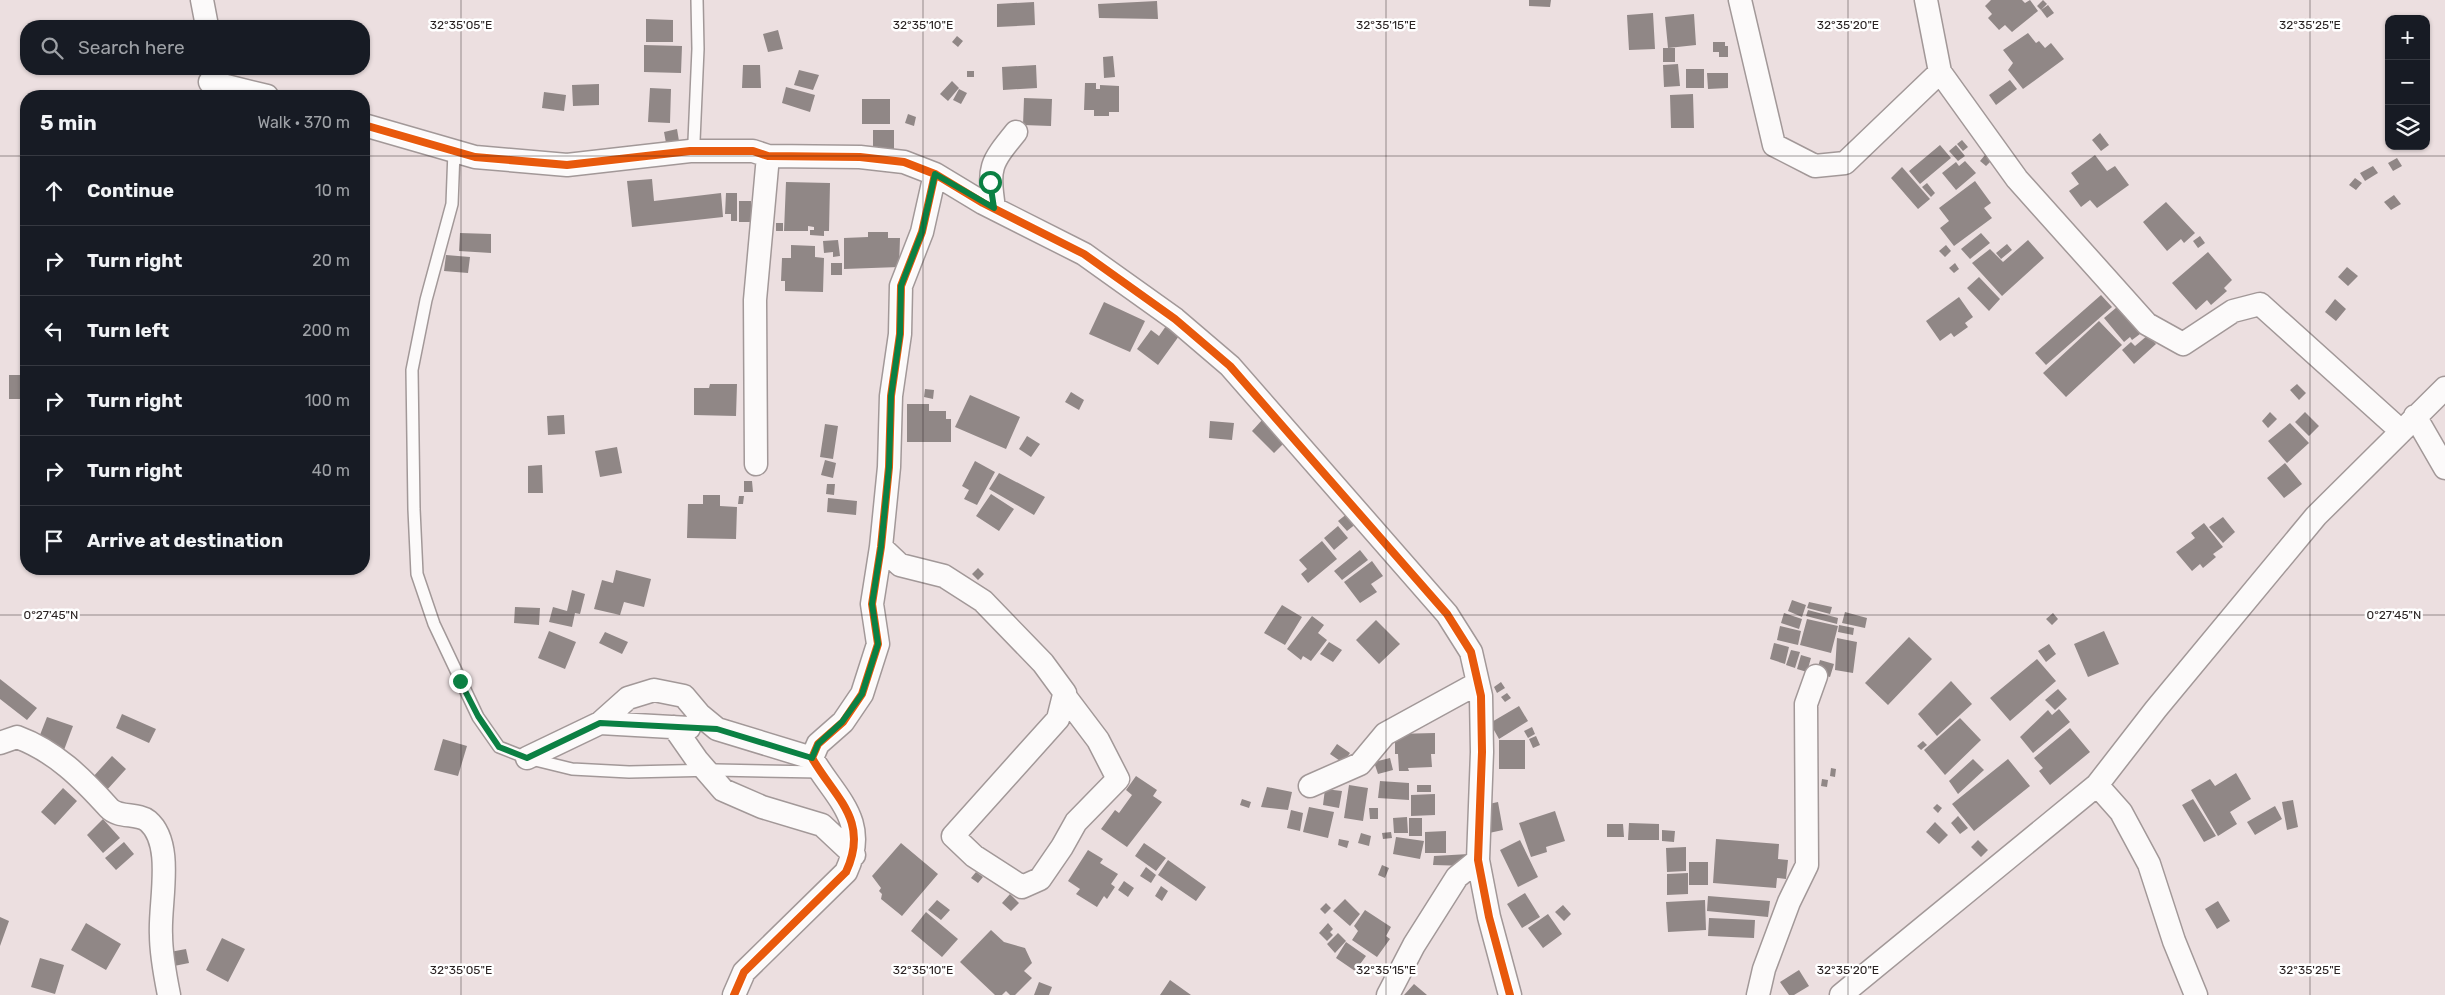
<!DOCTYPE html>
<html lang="en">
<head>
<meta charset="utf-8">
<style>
  body { margin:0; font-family:Rubik,sans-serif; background:#20242c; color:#f1f3f6 }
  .controls { position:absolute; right:15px; top:15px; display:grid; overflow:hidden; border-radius:10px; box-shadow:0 1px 4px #0004 }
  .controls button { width:45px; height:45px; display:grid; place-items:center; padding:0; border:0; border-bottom:1px solid #363941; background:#171b24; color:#f1f3f6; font:25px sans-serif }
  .stop { position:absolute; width:15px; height:15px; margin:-11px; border:4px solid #0b8043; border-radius:50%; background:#fff }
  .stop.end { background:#0b8043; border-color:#fff; box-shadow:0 1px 5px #0008 }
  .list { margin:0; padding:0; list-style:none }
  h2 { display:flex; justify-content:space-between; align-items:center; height:65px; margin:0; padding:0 20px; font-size:21px }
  h2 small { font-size:16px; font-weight:400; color:#9ea1a6 }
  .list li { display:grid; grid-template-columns:32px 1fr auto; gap:15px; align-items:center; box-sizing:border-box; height:70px; padding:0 20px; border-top:1px solid #363941 }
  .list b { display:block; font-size:19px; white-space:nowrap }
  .list em { font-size:16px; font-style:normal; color:#9ea1a6 }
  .icon { flex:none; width:28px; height:28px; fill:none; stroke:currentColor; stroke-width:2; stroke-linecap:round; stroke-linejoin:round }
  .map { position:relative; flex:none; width:2445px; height:995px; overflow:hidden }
  .search { position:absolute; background:#171b24; box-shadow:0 1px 4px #0004; left:20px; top:20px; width:350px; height:55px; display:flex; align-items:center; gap:12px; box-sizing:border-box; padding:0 18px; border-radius:20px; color:#9ea1a6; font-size:19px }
  .panel { position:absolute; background:#171b24; box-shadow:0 1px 4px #0004; left:20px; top:90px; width:350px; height:485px; border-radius:20px }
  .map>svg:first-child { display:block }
  .building { fill:#908786 }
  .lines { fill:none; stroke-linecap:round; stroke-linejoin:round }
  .service-casing { stroke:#a29898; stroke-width:14 }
  .minor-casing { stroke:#a29898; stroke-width:25 }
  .service { stroke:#fcfafa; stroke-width:11 }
  .minor { stroke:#fcfafa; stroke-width:22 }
  .cycleway-casing { stroke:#fff; stroke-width:11 }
  .cycleway { stroke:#e8590c; stroke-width:8 }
  .route { stroke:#0b8043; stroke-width:6 }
  .ticks { fill:none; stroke:#2a2222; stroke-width:1; stroke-opacity:0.45 }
  .ticks-label { font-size:12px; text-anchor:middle; fill:#2a2222; stroke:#fff; stroke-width:5; stroke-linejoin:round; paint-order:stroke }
</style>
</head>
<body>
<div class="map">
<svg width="2445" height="995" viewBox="0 0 2445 995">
  <rect width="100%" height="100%" fill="#ecdfe0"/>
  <path class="building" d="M1529,0H1551L1550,7L1529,6Z
    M1991,0H2022L2025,3L2030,0L2038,11L2012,32L2005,25L1999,30L1988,18L1992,14L1985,6Z
    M2043,0L2047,4L2041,10L2037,6Z
    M1157,1L1158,19L1099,18L1098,4Z
    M1034,2L1035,25L997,27V4Z
    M2048,5L2054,13L2047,18L2041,10Z
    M1653,13L1655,49L1629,50L1627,15Z
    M1694,14L1696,45L1668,48L1665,17Z
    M646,19L673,20V42H646Z
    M778,30L783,49L768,52L763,34Z
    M2028,33L2036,43L2039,41L2045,48L2051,43L2064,59L2023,89L2008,70L2013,63L2003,50Z
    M957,36L963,41L958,47L952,42Z
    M1713,42H1725V46H1728V57H1719V52H1713Z
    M644,45L682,46L681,73L644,72Z
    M1663,48H1675V62H1663Z
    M1113,56L1115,77L1104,78L1103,57Z
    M1678,64L1680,86L1664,87L1663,65Z
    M743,65H760L761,88H742Z
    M1036,65L1037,88L1003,90L1002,67Z
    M1686,69H1704V88H1686Z
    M799,70L819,75L813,90L794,85Z
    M967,71H974V77H967Z
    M1707,73H1728V88L1708,89Z
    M2010,80L2017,89L1996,105L1989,95Z
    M952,81L959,88L948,101L940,94Z
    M1085,83H1096V89H1100V85L1119,86V112H1109V116H1094V110H1084Z
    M599,84V105L573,106L572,85Z
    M786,87L815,95L810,112L782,103Z
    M650,88L671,89L670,123L648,122Z
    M959,89L967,93L961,104L953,100Z
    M544,92L566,95L564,111L542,108Z
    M1693,94L1694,128H1671L1670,95Z
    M1024,98L1052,99L1051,126L1023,125Z
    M862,99H890V124H862Z
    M908,114L916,117L914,126L905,123Z
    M677,129L679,141L666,143L664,132Z
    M873,130H894V150H873Z
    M2100,133L2109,145L2101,151L2092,140Z
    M1962,140L1968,147L1963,151L1957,144Z
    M1940,145L1951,158L1920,184L1909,171Z
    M1956,145L1965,156L1958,161L1949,151Z
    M1985,155L1991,161L1986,166L1980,161Z
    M2095,155L2107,171L2115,166L2129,185L2097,208L2090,200L2081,207L2069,191L2079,184L2071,173Z
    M2397,158L2402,166L2393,171L2388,163Z
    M1965,161L1976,173L1956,190L1942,173L1956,162L1959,166Z
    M2373,166L2378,173L2365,181L2360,173Z
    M1902,167L1930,199L1918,209L1891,178Z
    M2355,178L2362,183L2356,190L2349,185Z
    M652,179L654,201L721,193L723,217L632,227L627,181Z
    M1975,181L1991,203L1984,208L1992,218L1954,246L1940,228L1949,221L1939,208Z
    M786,182L830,183L829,231H824V236L810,235V230H814V227L808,226V231H784Z
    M1927,183L1935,193L1931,197L1922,187Z
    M726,193H737V221H731V214H725Z
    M2394,195L2401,204L2391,210L2384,202Z
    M739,201H751V222H739Z
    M2166,202L2195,233L2184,243L2181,239L2167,251L2143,222Z
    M776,223H783V231H776Z
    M868,232H888V238H900L899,267L844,269V238L868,237Z
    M460,233L491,234V253L459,251Z
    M1981,233L1990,243L1970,259L1961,249Z
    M2200,236L2205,243L2198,248L2193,241Z
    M838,240L840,256L833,257V252L824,253L823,241Z
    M2028,240L2044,258L2002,296L1972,263L1990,249L2003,262Z
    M2007,244L2012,250L2001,259L1996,253Z
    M791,245L815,246V257L824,258L823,292L785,291V281H781L782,258H791Z
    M1946,245L1951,251L1945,257L1939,251Z
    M2208,252L2232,280L2224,288L2227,291L2211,305L2207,300L2196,310L2172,283Z
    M446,255L470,257L468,273L444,271Z
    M831,263H842V275H831Z
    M1955,263L1959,269L1954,273L1949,268Z
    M2347,267L2358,276L2348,286L2338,277Z
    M1979,277L2000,299L1989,311L1967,288Z
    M2101,295L2112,307L2046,365L2035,353Z
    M1959,297L1973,317L1965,323L1968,327L1954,337L1951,333L1940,341L1926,321Z
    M2335,299L2346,309L2336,321L2325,312Z
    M1104,302L1145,321L1130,352L1089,334Z
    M2117,307L2140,334L2132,340L2130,337L2124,342L2104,318Z
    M2099,321L2122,345L2066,397L2043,373Z
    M1166,326L1179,336L1158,365L1137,349L1151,330L1159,336Z
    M2148,335L2156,344L2134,364L2122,350L2131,342L2135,346Z
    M9,375H26V399H9Z
    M710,384H737L736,416L694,415V388H709Z
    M2297,384L2306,393L2299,400L2290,390Z
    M925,389L934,390L933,399L924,397Z
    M1071,392L1084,400L1079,410L1065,402Z
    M970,395L1020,417L1006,449L955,427Z
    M907,404H929V411H946V419H951V442H907Z
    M2270,412L2277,419L2268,428L2262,421Z
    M2305,412L2319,426L2309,436L2295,422Z
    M564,415L565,434L548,435L547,416Z
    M1263,419L1286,441L1274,453L1252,431Z
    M1210,421L1234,423L1232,440L1209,438Z
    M2290,423L2309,443L2287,463L2268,441Z
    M825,424L838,426L833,459L820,457Z
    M1027,436L1040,444L1031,457L1019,449Z
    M617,447L622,473L600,477L595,451Z
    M825,460L836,463L833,478L821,475Z
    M975,461L995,472L977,505L964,499L969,490L962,486Z
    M2285,463L2302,484L2284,498L2267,478Z
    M542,465L543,493H528V466Z
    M999,473L1045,497L1034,515L989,489Z
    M744,481H752L753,492H744Z
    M827,484H835L834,495L826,494Z
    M991,494L1014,509L999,531L976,516Z
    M703,495H720V506L737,507L736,539L687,538L688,504H703Z
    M739,496H744L743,504H738Z
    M828,498L857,501L856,515L827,512Z
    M1348,513L1357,523L1347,531L1338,521Z
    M2223,517L2235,532L2223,543L2209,527Z
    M2204,523L2223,547L2213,554L2216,557L2203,568L2200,564L2192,571L2176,552L2195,538L2191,533Z
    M1338,526L1348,538L1334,550L1324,538Z
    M1322,541L1337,559L1308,583L1301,574L1307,569L1299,560Z
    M1360,550L1368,560L1342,580L1334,571Z
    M1372,561L1383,576L1371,584L1377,592L1360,603L1344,582Z
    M978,568L984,574L978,580L972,574Z
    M616,570L651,579L644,607L624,602L620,615L594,609L602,580L613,583Z
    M572,590L585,594L580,614L575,613L572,627L549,622L553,607L567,611Z
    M1792,600L1806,605L1802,617L1788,611Z
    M1809,602L1832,607L1830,614L1807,608Z
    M1282,605L1302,617L1285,645L1264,633Z
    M515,607L540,608L539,625L514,623Z
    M1808,610L1838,618L1837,624L1806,616Z
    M1845,612L1867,618L1865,628L1842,623Z
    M1784,613L1802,619L1799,629L1781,623Z
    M2053,613L2058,619L2052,625L2046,619Z
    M1312,616L1324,625L1318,633L1327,640L1311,661L1303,656L1301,660L1287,649Z
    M1807,619L1838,626L1831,653L1800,645Z
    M1376,620L1400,644L1379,664L1356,640Z
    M1839,625L1854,628L1853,635L1838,632Z
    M1780,626L1801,631L1798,645L1777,640Z
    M549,631L576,642L565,669L538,658Z
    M2104,631L2119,664L2088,677L2074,644Z
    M605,632L628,642L622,654L599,643Z
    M1909,637L1932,659L1888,705L1865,683Z
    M1837,638L1857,642L1853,673L1835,670Z
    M1329,642L1342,650L1333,662L1320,654Z
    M1774,643L1789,647L1785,664L1770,659Z
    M2049,644L2056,654L2046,662L2038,651Z
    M1791,650L1800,652L1795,668L1786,665Z
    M1801,655L1811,658L1807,672L1797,669Z
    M2037,659L2056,681L2010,721L1990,698Z
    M1820,660L1834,664L1830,677L1816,673Z
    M0,679L37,708L27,720L0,699Z
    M1951,681L1972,704L1937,736L1918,714Z
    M1501,682L1505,688L1497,693L1494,687Z
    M2058,689L2067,699L2055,710L2045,700Z
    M1507,693L1511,698L1505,702L1501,697Z
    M1519,706L1528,721L1499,739L1490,723Z
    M2059,709L2070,722L2033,753L2020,737L2048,710L2052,715Z
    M122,714L156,729L149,743L116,728Z
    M47,717L73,726L64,750L38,740Z
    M1960,718L1981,740L1945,775L1924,750Z
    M1532,727L1535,734L1528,738L1524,731Z
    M2070,728L2090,752L2050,785L2039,771L2043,768L2034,758Z
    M1435,733V754H1431L1432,767L1408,768L1409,771H1399L1398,754H1395V734Z
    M1536,736L1540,745L1533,748L1529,739Z
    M443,739L467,746L458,776L434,770Z
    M1499,740H1525V769H1499Z
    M1923,741L1927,745L1921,750L1917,746Z
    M1337,744L1350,753L1343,763L1330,754Z
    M112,756L126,769L106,791L92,778Z
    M1390,758L1393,770L1378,774L1374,762Z
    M1973,759L1984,770L1958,794L1949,781Z
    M2008,759L2030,786L1974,831L1952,804Z
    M1831,768L1836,769L1835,777L1830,776Z
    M2236,773L2251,799L2230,812L2237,824L2218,836L2191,790L2210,779L2215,786Z
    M1136,776L1157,790L1153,796L1162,802L1127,847L1101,829L1115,810L1119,813L1132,795L1126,790Z
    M1822,779L1828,780L1827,787L1821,786Z
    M1380,781L1409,783V800L1378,798Z
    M1349,785L1368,788L1363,821L1344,818Z
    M1417,785H1431V792H1417Z
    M1267,787L1292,792L1288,810L1261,807Z
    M63,788L77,801L55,825L41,812Z
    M1325,789L1342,791L1339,808L1323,805Z
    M1435,794V815L1411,816V795Z
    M1242,799L1251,802L1249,808L1240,805Z
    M2193,799L2216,836L2204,842L2182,805Z
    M2293,800L2298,827L2287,830L2282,802Z
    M1498,802L1503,830L1489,833L1484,805Z
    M1937,804L1942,808L1938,813L1933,808Z
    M2275,806L2282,819L2255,835L2247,822Z
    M1309,807L1334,812L1328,838L1303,832Z
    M1369,808H1378V819H1370Z
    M1291,810L1303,813L1300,831L1287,828Z
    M1555,811L1565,841L1546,847L1547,852L1531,857L1519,823Z
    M1958,816L1968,828L1960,834L1951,823Z
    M1407,817L1408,833H1394L1393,818Z
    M1409,818H1422V836H1409Z
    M103,819L120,838L103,853L87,835Z
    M1935,822L1948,835L1939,844L1926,832Z
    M1629,823L1659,824V840H1628Z
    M1607,824H1623L1624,837H1607Z
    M1662,830L1675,831L1674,842L1662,841Z
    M1446,831V853H1425V832Z
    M1391,832L1392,838L1383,839L1382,833Z
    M1361,833L1371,836L1369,846L1358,843Z
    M1396,837L1424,841L1420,859L1393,854Z
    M1339,839L1349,841L1347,848L1338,845Z
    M1716,839L1779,844L1778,859L1788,860L1786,879L1777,878L1776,888L1713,883Z
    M1520,840L1538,877L1518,887L1500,850Z
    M1978,840L1988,850L1981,857L1971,847Z
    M124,842L134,854L116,870L105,858Z
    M901,843L938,874L902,916L881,899L882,894L879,891L881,888L872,876Z
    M1144,843L1166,858L1156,871L1135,856Z
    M1686,847V871L1667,872L1666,848Z
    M1088,850L1103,859L1100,863L1118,874L1111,884L1115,887L1107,899L1104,896L1097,907L1076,894L1080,889L1068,881Z
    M1469,854V866L1433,865L1434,856Z
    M1168,860L1206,887L1196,901L1158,875Z
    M1689,862H1708V885H1689Z
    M1382,865L1389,868L1385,878L1378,875Z
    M1146,867L1156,875L1151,883L1140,876Z
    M976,872L983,877L978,883L971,878Z
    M1688,873V894L1667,895V874Z
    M1124,881L1134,888L1128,897L1118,890Z
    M1161,886L1168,891L1162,901L1155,896Z
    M1525,893L1540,917L1522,928L1507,904Z
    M1010,894L1019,903L1011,911L1002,903Z
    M1708,896L1770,901L1768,917L1707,911Z
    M1345,899L1360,914L1350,926L1333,911Z
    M937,900L950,910L941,920L928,910Z
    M1705,900L1706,930L1668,932L1666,902Z
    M2218,901L2230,921L2217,929L2205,909Z
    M1326,903L1331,908L1325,914L1320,909Z
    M1563,905L1571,914L1564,921L1555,912Z
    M1365,910L1391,927L1386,936L1390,939L1377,957L1352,940L1358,931L1354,926Z
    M926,912L958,939L942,957L911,931Z
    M1548,914L1562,934L1543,948L1528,928Z
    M0,917L9,921L0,946Z
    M1709,918L1755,920L1754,938L1708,936Z
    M86,923L121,944L106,970L71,950Z
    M1328,923L1333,929L1330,932L1333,935L1327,941L1319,933Z
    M991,930L1004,942L1025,948L1032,963L1024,971L1032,978L1015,995H1010L1006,991L1002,995H995L960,962Z
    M1338,933L1346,941L1335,953L1327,944Z
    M222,938L245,949L228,982L206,970Z
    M1346,942L1366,956L1355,971L1336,958Z
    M186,949L189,963L174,966L170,952Z
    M40,958L64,965L55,994L31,987Z
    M1799,970L1809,986L1794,995H1789L1780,982Z
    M1170,980L1191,995H1160Z
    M1039,982L1052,987L1049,995H1034Z
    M1414,984L1427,995H1404Z"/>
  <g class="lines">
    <g class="service-casing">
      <path id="service" d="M454,151L452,204L426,300L412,370L414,509L417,574L434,624L478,717L499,747L527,758L572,769L629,772L716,770L820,772
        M690,151L694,141L698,49L697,0"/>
    </g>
    <g class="minor-casing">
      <path id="minor" d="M202,0L207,26
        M1740,0L1774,145L1815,166L1845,163L1940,72
        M1926,0L1940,72L2017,179L2147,324L2183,344L2233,311L2260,304L2400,430
        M210,82L267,96
        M364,125L475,157L567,165L690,151H753L768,156L860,157L904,162L935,174L983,203L1084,254L1175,319L1230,366L1447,614L1471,652L1481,696L1482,752L1478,860L1489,917L1510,995
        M994,208C988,167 990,164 1016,132
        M2415,416L2445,468
        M756,464L755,300L768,156
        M881,547L900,565L944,576L983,601L1043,663L1065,693L1064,695L1058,719L953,836L974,856L1022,887L1040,879L1062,847L1076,822L1118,779L1098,740L1064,695
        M600,723L689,728
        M674,727L697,760L723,790L762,807L822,825L854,855
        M0,743L17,737C55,751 82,778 109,808C118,818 138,813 148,821C175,844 159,903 161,935C161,955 165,975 169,995
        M527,758L600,723L628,698L654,690L684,696L700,715L717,729L812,758
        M2097,785L2121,812L2149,864L2174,941L2196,995
        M1310,786L1360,764L1385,734L1478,683
        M734,995L744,972L846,872C870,820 835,798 812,758L818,744L843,722L862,694L878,644L872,604L881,547L889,467L891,396L900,334L901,286L922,232L935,174
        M1388,995L1414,945L1457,877L1478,860
        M1758,995L1764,969L1789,902L1807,865L1806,704L1816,676
        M1841,995L2097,785L2156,709L2316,516L2445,388"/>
    </g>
    <use href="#service" class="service"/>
    <use href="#minor" class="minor"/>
    <g class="cycleway-casing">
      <path id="cycleway" d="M364,125L475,157L567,165L690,151H753L768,156L860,157L904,162L935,174L983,203L1084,254L1175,319L1230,366L1447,614L1471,652L1481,696L1482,752L1478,860L1489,917L1510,995
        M734,995L744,972L846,872C870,820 835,798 812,758L818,744L843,722L862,694L878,644L872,604L881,547L889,467L891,396L900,334L901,286L922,232L935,174"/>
    </g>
    <use href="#cycleway" class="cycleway"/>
  </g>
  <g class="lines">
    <path class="route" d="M460,681L478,716L499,747L527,758L600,723L717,729L812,758L818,744L842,722L862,694L878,644L872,604L881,547L889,467L891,396L900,334L901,286L922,232L935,174L994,208L990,182"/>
  </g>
  <path class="ticks" d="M461,0V995M923,0V995M1386,0V995M1848,0V995M2310,0V995M0,156H26M364,156H2445M0,615H2445"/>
  <g class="ticks-label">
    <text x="461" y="29">32°35'05"E</text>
    <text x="923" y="29">32°35'10"E</text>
    <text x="1386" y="29">32°35'15"E</text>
    <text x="1848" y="29">32°35'20"E</text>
    <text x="2310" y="29">32°35'25"E</text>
    <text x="51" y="619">0°27'45"N</text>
    <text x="2394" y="619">0°27'45"N</text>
    <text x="461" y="974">32°35'05"E</text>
    <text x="923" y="974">32°35'10"E</text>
    <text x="1386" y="974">32°35'15"E</text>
    <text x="1848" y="974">32°35'20"E</text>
    <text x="2310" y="974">32°35'25"E</text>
  </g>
</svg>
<div class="controls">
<button>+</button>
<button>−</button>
<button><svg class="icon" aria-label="layers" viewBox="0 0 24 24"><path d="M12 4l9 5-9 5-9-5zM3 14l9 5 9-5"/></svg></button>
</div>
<div class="stop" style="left:990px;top:182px"></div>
<div class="stop end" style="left:460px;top:681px"></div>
<div class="search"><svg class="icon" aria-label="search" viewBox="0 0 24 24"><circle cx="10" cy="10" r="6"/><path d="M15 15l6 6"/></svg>Search here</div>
<section class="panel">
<h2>5 min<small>Walk · 370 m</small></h2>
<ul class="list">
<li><svg class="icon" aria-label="ahead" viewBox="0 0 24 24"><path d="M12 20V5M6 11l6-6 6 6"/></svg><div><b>Continue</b></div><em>10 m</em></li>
<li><svg class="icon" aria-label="right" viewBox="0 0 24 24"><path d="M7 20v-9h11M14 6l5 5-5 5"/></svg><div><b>Turn right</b></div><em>20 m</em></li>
<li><svg class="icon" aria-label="left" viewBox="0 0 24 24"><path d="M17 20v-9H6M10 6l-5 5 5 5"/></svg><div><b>Turn left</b></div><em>200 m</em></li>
<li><svg class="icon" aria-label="right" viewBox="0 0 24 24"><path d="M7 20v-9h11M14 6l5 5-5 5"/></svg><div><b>Turn right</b></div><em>100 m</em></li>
<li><svg class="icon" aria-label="right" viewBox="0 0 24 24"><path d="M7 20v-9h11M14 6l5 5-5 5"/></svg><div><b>Turn right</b></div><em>40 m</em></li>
<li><svg class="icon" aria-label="arrive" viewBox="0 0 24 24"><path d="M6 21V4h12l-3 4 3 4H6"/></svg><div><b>Arrive at destination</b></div></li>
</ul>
</section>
</div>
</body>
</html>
